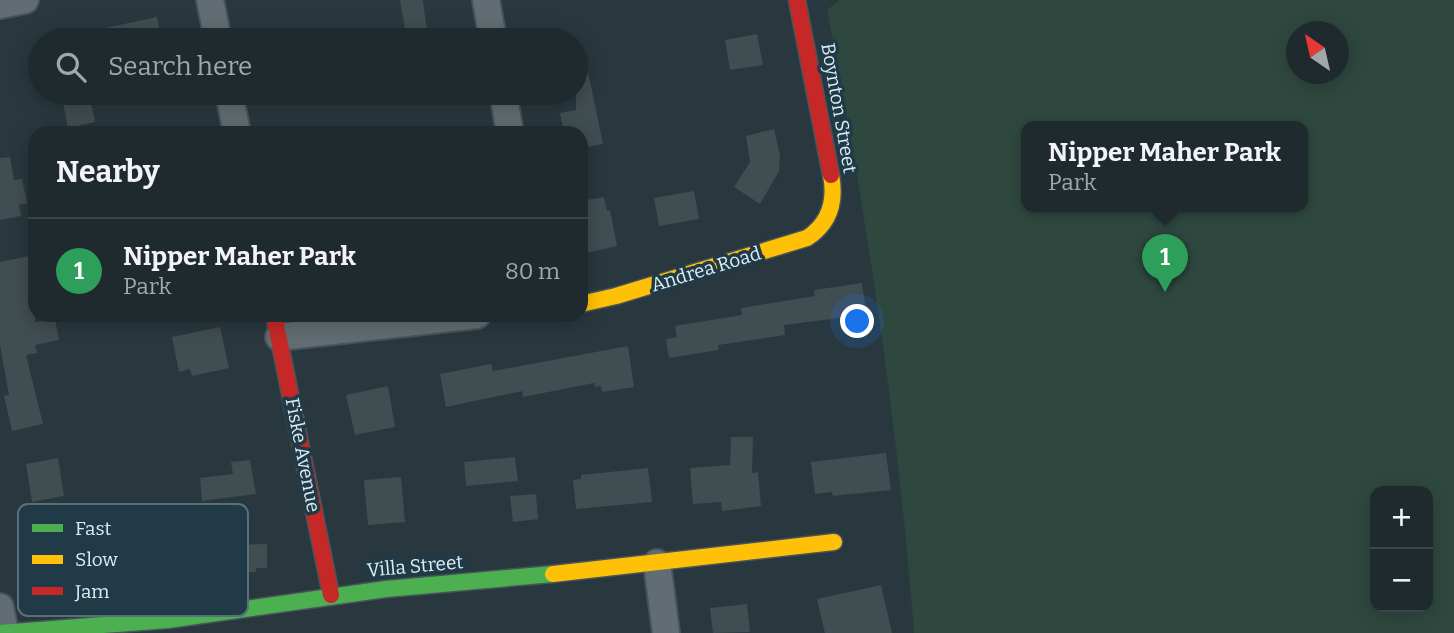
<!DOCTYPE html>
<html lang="en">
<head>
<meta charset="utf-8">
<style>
  body { margin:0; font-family:Bitter,serif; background:#2c363a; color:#f1f3f6 }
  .controls { position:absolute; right:21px; bottom:21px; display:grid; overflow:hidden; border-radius:14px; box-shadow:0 4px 18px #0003 }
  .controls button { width:63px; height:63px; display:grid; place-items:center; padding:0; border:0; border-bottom:2px solid #3c464a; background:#1f2a2e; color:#f1f3f6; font:35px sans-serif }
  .compass { position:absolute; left:1286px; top:21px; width:63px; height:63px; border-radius:50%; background:#1f2a2e; box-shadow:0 4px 18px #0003; rotate:326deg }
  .you { position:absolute; left:858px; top:322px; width:24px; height:24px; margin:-18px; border:5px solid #fff; border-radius:50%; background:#1a73e8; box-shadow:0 0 0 10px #1a73e833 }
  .badge { display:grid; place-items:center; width:46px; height:46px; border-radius:50%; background:#9faeb5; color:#fff; font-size:23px; font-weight:700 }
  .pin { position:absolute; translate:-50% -58px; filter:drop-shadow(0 2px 4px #0008) }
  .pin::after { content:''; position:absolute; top:37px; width:24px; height:21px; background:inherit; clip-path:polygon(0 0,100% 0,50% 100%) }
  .popup { position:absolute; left:1021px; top:121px; width:287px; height:91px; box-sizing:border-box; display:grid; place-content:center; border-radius:14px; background:#1f2a2e; filter:drop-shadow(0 2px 5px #0005); font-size:23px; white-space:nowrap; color:#a1a7aa }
  .popup b { font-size:26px; color:#f1f3f6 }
  .popup::after { content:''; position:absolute; left:50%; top:100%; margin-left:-14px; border:14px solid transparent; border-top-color:#1f2a2e }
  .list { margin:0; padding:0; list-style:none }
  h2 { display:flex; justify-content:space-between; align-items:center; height:91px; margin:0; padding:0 28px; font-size:30px }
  h2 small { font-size:23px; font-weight:400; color:#a1a7aa }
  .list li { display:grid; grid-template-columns:46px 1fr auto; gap:21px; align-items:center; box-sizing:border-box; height:105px; padding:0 28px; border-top:2px solid #3c464a }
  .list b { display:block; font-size:26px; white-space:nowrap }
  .list p { margin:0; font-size:23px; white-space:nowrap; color:#a1a7aa }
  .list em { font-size:23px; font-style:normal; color:#a1a7aa }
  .icon { flex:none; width:38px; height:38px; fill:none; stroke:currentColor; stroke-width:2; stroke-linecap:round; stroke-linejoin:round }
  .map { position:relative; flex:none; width:1454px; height:633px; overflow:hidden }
  .search { position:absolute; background:#1f2a2e; box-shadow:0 4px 18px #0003; left:28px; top:28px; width:560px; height:77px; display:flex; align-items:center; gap:18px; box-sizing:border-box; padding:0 24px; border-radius:38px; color:#a1a7aa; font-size:26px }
  .panel { position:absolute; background:#1f2a2e; box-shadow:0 4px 18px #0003; left:28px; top:126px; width:560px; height:196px; border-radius:21px }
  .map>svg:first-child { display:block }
  .green { fill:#2f483f; fill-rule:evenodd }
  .building { fill:#404d51 }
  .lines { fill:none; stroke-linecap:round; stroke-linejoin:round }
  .street-casing { stroke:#47545a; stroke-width:30 }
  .fast-casing { stroke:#47545a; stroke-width:19 }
  .slow-casing { stroke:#47545a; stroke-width:19 }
  .jam-casing { stroke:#47545a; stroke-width:19 }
  .street { stroke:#616d72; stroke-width:26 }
  .fast { stroke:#4caf50; stroke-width:16 }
  .slow { stroke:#ffc107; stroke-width:16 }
  .jam { stroke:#c62828; stroke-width:16 }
  .labels { text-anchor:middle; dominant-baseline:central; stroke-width:7; stroke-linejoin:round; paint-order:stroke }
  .street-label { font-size:19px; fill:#deedf5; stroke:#203b47 }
  .key { fill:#203b47; stroke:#59707b; stroke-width:2 }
  .key-label { font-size:19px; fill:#deedf5 }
</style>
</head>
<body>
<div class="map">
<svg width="1454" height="633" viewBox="0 0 1454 633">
  <rect width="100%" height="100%" fill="#29383e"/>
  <path class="green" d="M840,0H1454V633H914C898,424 867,216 827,10ZM1296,32H1338V74H1296ZM1027,126H1303V206H1027ZM1375,491H1428V607H1375Z"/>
  <path class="building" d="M400,0H423L428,40H407Z
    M157,17L161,40H92L91,31Z
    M757,34L763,65L730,70L725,40Z
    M585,57L603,144L581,148V133H564L560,113L576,110V58Z
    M61,93H89L95,122L68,128Z
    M774,129L780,155L779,171L760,204L734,187L750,162L746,136Z
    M10,157L14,180L22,179L27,203L19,205L21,216L0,220V158Z
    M694,191L699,219L659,226L654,198Z
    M604,197L607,211L610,210L617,246L586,253L581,228V201Z
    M29,256L32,270H35V322L55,319L59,340L35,345L37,353L26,355L43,424L12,431L4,396L9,395L0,345V262Z
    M862,283L867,319L848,322L847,317L784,325L785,335L718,345L719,350L669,358L666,339L677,337L675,326L742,315L741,308L815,296L814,290Z
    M220,327L229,368L192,376L190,369L179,372L172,337Z
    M628,346L634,387L602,392L601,386L595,387L594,383L523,397L522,391L446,407L440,374L491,364L493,371Z
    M388,386L395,427L355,435L346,395Z
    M731,437H753L752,473L758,472L761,506L722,511L721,502L693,504L690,468L730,465Z
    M886,453L891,490L833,496L832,492L815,494L811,462Z
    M515,457L518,481L466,486L464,462Z
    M58,458L64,496L32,502L26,464Z
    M250,460L256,494L202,501L200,478L233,474L231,462Z
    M648,468L652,502L576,509L573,480L581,479V475Z
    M401,477L405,522L368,525L364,480Z
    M536,494L538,519L513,522L510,496Z
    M267,544V568H256V572H233L232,545Z
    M83,546V555L112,552L114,586L51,592L49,565L63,564L62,548Z
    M881,585L892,633H825L817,599Z
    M747,604L750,632L713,633L710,608Z"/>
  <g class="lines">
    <g class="street-casing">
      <path id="street" d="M210,0L218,40
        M486,0L493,40
        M0,5L25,0
        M229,93L237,133
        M503,93L510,133
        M279,337L477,315
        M657,563L666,633
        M0,607L5,633"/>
    </g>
    <g class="fast-casing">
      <path id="fast" d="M0,633L168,620L386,589L553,574"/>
    </g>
    <g class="slow-casing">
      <path id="slow" d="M581,304L616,296L807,238C830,223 836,201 831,175
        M553,574L834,542"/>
    </g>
    <g class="jam-casing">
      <path id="jam" d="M797,0L831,175
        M274,315L331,595"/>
    </g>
    <use href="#street" class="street"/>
    <use href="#fast" class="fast"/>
    <use href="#slow" class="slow"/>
    <use href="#jam" class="jam"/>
  </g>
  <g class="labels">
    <g class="street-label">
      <text transform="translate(839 108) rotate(80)">Boynton Street</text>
      <text transform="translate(706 269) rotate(-17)">Andrea Road</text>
      <text transform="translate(303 455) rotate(79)">Fiske Avenue</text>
      <text transform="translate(415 566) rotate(-5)">Villa Street</text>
    </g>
  </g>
  <rect x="18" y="504" width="230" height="112" rx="10" class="key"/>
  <rect x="32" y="524" width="31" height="8" fill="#4caf50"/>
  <rect x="32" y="555" width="31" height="9" fill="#ffc107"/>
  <rect x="32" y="587" width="31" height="8" fill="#c62828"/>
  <g class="key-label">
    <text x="75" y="535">Fast</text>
    <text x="75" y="566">Slow</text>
    <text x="75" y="598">Jam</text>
  </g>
</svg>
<div class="controls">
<button>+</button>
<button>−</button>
</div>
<svg class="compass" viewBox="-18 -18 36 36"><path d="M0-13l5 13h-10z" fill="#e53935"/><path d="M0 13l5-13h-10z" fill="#a1a7aa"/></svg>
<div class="you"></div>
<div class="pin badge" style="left:1165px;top:292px;background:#2e9e5b">1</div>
<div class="popup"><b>Nipper Maher Park</b>Park</div>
<div class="search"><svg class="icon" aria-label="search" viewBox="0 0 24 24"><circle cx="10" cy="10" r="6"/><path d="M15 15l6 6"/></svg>Search here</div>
<section class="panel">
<h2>Nearby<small></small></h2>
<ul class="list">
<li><span class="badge" style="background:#2e9e5b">1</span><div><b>Nipper Maher Park</b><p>Park</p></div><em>80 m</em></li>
</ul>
</section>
</div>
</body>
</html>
